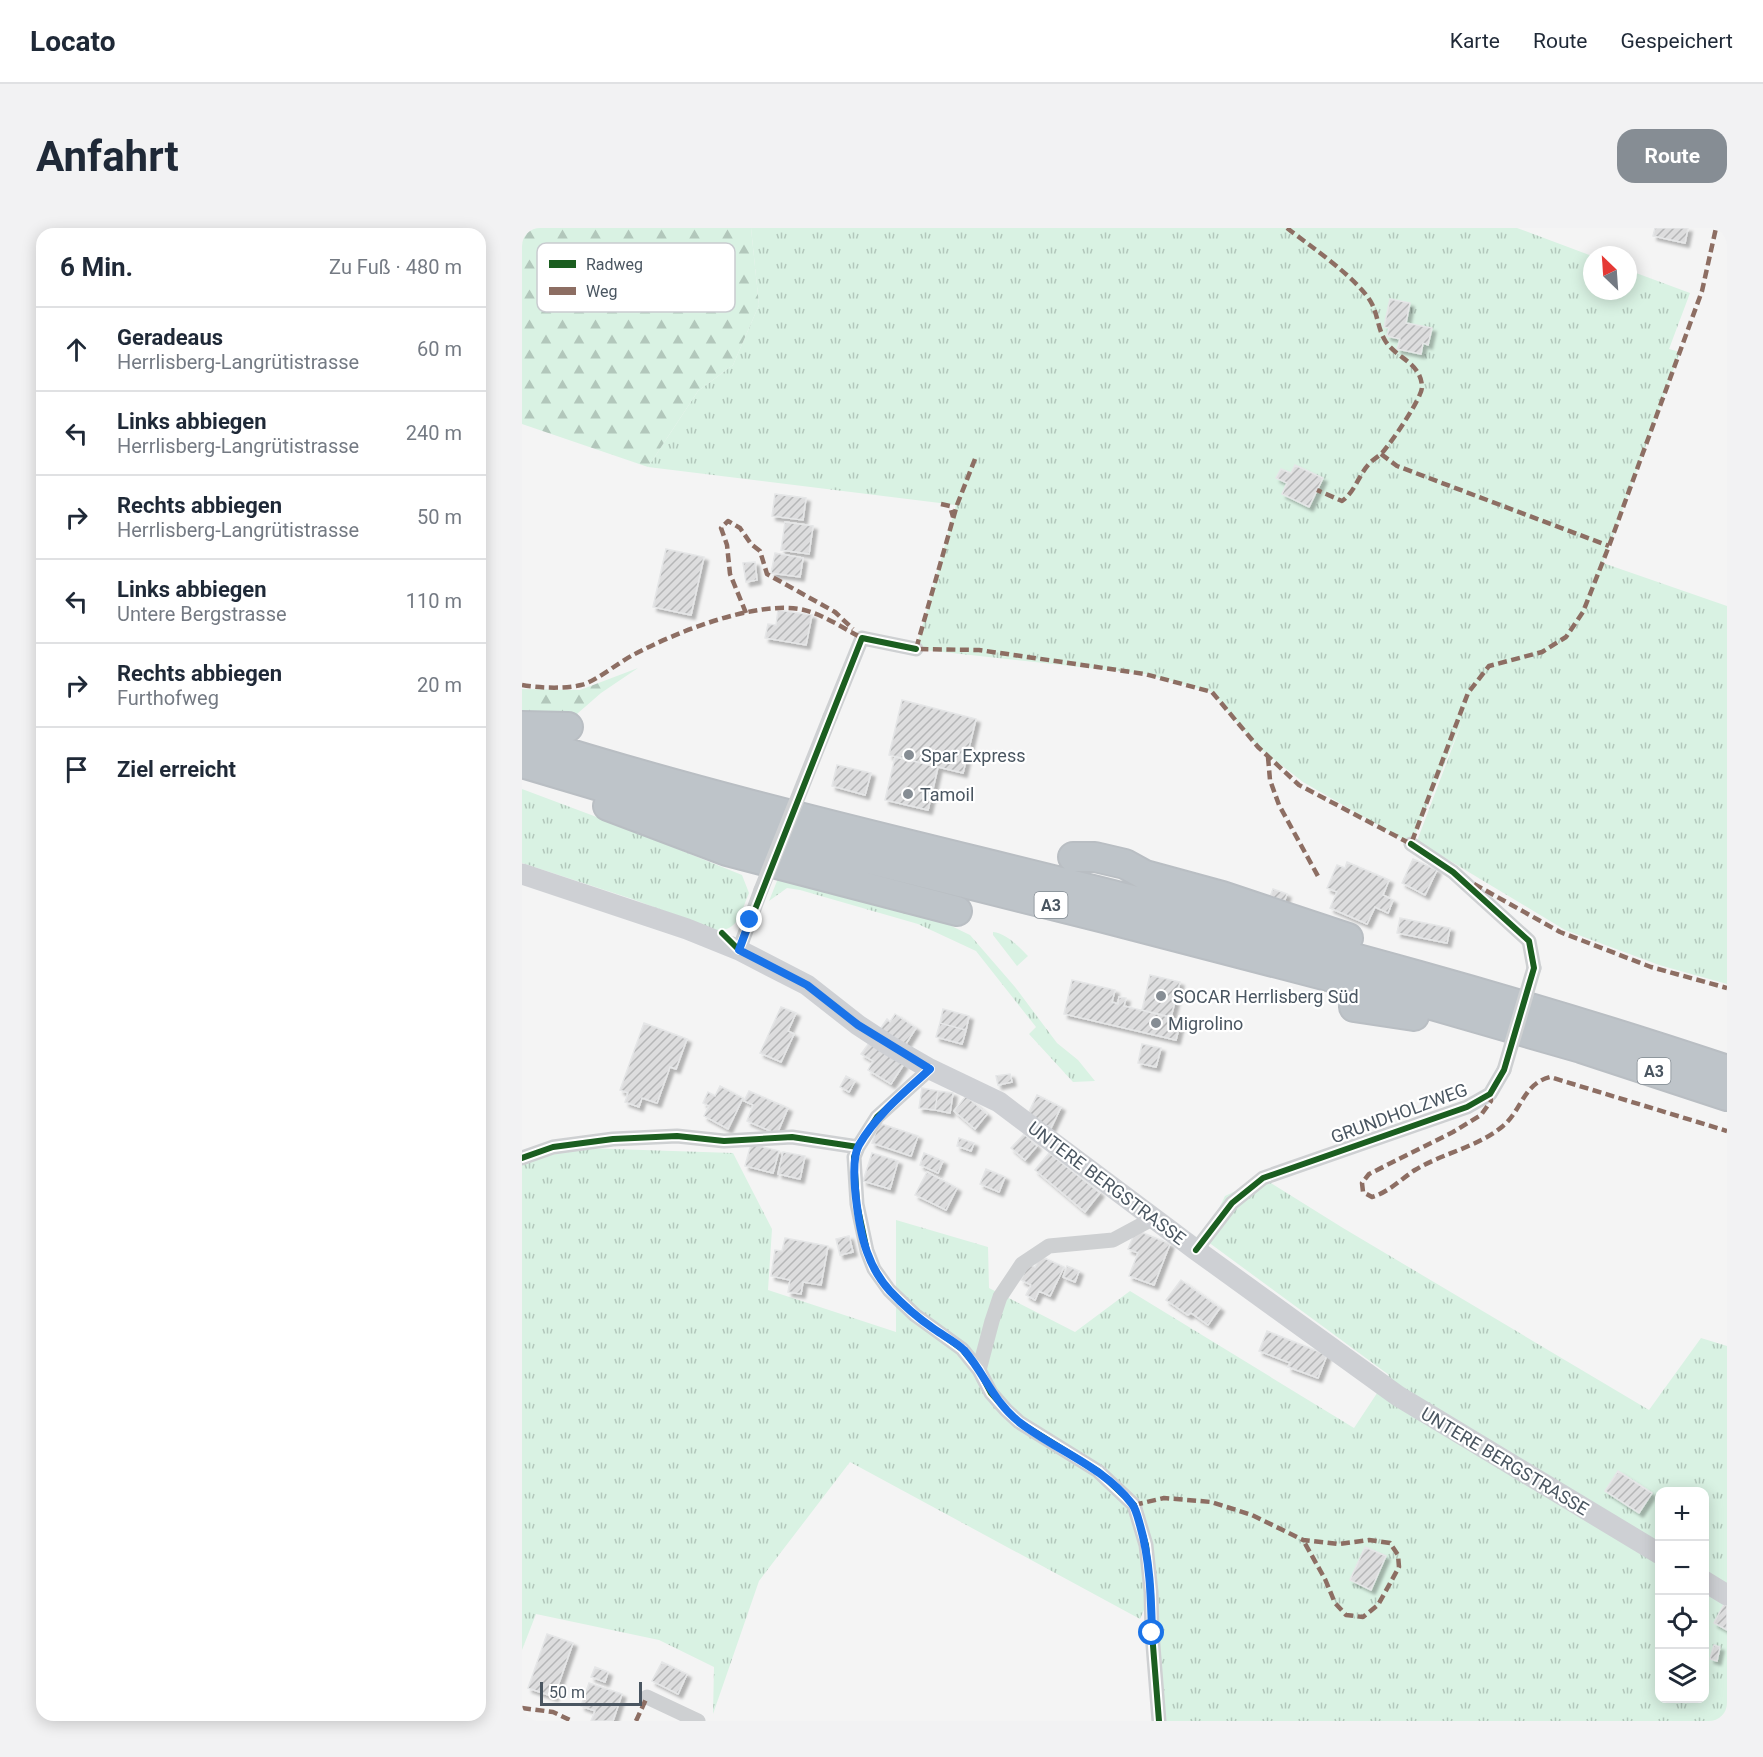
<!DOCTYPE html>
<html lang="de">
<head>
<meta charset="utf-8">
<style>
  body { margin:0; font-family:Roboto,sans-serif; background:#f2f2f3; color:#1f2937 }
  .controls { position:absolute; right:18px; bottom:18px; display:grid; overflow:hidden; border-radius:12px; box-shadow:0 3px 15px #0003 }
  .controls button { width:54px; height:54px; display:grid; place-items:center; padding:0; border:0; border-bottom:2px solid #e0e1e3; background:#fff; color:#1f2937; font:30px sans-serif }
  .compass { position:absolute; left:1061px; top:18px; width:54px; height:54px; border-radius:50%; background:#fff; box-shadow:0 3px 15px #0003; rotate:335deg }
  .scale { position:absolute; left:18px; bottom:15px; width:102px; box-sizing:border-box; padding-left:6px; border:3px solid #4a5661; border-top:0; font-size:16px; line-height:21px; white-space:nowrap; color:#4a5661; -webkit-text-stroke:4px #fff; paint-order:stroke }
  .stop { position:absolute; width:18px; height:18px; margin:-14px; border:4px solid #1a73e8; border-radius:50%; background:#fff }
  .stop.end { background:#1a73e8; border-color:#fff; box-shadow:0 2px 6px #0008 }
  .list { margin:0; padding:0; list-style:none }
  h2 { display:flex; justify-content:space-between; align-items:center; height:78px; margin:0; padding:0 24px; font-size:26px }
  h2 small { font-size:20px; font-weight:400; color:#747a83 }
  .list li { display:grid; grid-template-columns:39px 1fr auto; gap:18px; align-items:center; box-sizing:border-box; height:84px; padding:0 24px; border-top:2px solid #e0e1e3 }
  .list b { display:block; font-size:22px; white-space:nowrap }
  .list p { margin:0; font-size:20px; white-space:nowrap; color:#747a83 }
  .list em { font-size:20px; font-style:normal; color:#747a83 }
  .icon { flex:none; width:33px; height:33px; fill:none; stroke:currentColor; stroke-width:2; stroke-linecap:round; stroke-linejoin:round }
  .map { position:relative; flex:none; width:1205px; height:1493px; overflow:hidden; border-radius:18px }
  header { display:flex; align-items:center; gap:36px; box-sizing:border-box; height:84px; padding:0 30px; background:#fff; border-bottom:2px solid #e0e1e3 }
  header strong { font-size:28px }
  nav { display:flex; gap:33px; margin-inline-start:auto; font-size:21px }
  .intro { display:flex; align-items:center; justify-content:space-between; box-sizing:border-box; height:144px; padding:0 36px }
  h1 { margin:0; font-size:42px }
  .button { padding:15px 27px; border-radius:18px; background:#868d94; color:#fff; font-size:21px; font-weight:700 }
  main { display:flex; gap:36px; padding:0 36px }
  aside { flex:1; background:#fff; border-radius:18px; box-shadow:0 3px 15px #0003 }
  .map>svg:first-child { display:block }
  .grass { fill:url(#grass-tufts); fill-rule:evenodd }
  .forest { fill:url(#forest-firs) }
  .building { fill:url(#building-hatch); stroke:#e5e6e7; stroke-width:1.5; filter:url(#shadow) }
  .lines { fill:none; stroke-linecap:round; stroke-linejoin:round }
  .motorway-casing { stroke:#b9bec3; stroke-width:32 }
  .minor { stroke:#ced0d2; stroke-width:15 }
  .secondary { stroke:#ced0d4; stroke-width:21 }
  .motorway { stroke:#bec4c9; stroke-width:28 }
  .minor-bridge { stroke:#ced0d2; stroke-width:15 }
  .quiet { stroke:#8d6e63; stroke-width:4.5; stroke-dasharray:9 4.5; stroke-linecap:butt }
  .cycleway-casing { stroke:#fff; stroke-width:10 }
  .cycleway { stroke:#1b5e20; stroke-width:6 }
  .route { stroke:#1a73e8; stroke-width:8 }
  .poi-dot { fill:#868d94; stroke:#fff; stroke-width:2 }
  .labels { text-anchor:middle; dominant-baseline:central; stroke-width:4.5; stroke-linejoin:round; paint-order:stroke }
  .shield { fill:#fff; stroke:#808990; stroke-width:1.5 }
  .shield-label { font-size:16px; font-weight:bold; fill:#4a5661 }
  .poi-label { font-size:18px; fill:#4a5661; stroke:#fff; text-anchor:start }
  .street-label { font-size:18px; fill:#4a5661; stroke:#fff }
  .key { fill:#fff; stroke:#c9ccd0; stroke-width:1.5 }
  .key-label { font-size:16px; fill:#4a5661 }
</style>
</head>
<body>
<header>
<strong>Locato</strong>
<nav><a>Karte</a><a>Route</a><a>Gespeichert</a></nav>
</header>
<div class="intro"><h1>Anfahrt</h1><a class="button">Route</a></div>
<main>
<aside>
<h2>6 Min.<small>Zu Fuß · 480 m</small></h2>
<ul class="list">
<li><svg class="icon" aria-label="ahead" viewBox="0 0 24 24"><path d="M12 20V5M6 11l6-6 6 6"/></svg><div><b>Geradeaus</b><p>Herrlisberg-Langrütistrasse</p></div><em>60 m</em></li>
<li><svg class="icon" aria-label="left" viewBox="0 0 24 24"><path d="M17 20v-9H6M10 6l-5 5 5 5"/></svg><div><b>Links abbiegen</b><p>Herrlisberg-Langrütistrasse</p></div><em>240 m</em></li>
<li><svg class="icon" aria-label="right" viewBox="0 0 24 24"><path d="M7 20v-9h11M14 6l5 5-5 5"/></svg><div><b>Rechts abbiegen</b><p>Herrlisberg-Langrütistrasse</p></div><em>50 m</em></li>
<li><svg class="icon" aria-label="left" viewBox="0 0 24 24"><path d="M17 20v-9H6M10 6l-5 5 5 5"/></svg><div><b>Links abbiegen</b><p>Untere Bergstrasse</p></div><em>110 m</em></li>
<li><svg class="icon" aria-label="right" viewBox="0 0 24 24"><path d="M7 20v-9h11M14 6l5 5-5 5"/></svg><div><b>Rechts abbiegen</b><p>Furthofweg</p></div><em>20 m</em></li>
<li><svg class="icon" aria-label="arrive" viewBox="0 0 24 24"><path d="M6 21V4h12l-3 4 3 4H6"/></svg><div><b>Ziel erreicht</b></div></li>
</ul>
</aside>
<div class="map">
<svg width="1205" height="1493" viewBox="0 0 1205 1493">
  <defs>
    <pattern id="grass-tufts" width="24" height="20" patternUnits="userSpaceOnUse" patternTransform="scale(1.5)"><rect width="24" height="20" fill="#d9f2e3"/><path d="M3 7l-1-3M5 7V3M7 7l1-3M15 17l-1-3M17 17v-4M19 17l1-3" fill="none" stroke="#b2c7bb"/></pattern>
    <pattern id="forest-firs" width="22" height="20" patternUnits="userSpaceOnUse" patternTransform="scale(1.5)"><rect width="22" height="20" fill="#d9f2e3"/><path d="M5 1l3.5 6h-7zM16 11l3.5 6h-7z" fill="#b2c7bb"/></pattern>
    <pattern id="building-hatch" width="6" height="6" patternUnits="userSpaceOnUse" patternTransform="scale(1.5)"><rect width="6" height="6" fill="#ddddde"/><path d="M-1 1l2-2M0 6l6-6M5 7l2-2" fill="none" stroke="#b5b6b7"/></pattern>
    <filter id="shadow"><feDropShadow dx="4" dy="4" stdDeviation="1.5" flood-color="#0004"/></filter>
  </defs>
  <rect width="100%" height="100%" fill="#f4f4f4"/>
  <path class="grass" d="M229,0H995L1070,28V63H1106V42L1168,65L1147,121L1158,124L1081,335L1205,378V756L1137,737L1043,702L895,613L940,494L889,616L781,554L736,519L690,464L623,446L394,421L434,277L126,239L176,163L211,137L237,77Z
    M0,561L96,597L220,647L227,665C219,683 217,704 194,702L110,671L0,635Z
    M259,643L419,693L448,707L493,759L535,815L556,832L573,853L551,854L507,806L514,799L454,723L396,696L278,662L265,660L247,673Z
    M471,704C484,705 497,719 506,728L495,738L471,707Z
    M31,919L211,925L250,1001L246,1062L374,1104V992L466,1019L467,1060L553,1104L608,1063L832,1200L867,1147L682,1011L703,968L741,950L821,1000L1127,1182L1179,1110L1205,1118V1493H638L629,1366L618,1391L328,1234L237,1353L191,1486L192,1439L137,1412L14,1386L0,1422V930ZM1138,1264H1182V1470H1138Z"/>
  <path class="forest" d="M0,0H229L237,77L211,137L176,163L126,239L0,196Z
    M116,440L79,465L48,492L0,489V461L58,462Z"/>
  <path class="building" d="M1133,0H1166L1163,15L1131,8Z
    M868,71L888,75L884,95L910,100L906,117L901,115L899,126L875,121L878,111L865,108L867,100L862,99Z
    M773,237L801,250L787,279L760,266L765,255L754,250L759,241L769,245Z
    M253,266L284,270L281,292L250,288Z
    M263,294L291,298L287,326L259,322Z
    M144,321L182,329L169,387L131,379Z
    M253,325L281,330L278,349L249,345Z
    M233,334L235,352L224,354L221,335Z
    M256,382L290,387L284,417L243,410L246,396L254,397Z
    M380,472L454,491L441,545L367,527Z
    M373,529L416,539L406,582L363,572Z
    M315,537L349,545L343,567L310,558Z
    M891,631L915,642L903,667L880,655Z
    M825,634L867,652L861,667L871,672L866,685L853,679L845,696L808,680L815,664L805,660L815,637L823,640Z
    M751,661L765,666L762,674L748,669Z
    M878,690L928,700L925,715L875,705Z
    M628,747L658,754L649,789L620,782Z
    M550,752L593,762L590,774L596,776L597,769L604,770L602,778L659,792L654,812L542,786Z
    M259,779L274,785L266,803L272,806L259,834L238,825Z
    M421,781L447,788L444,802L418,795Z
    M373,786L394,800L382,819L357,803L365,791L368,794Z
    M122,795L165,811L154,841L148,839L135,875L120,870L117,879L103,874L106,865L98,862Z
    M418,795L444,802L440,816L414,809Z
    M347,815L382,836L369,856L346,842L351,833L339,826Z
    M620,816L639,820L634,839L616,835Z
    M488,846L490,854L476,857L474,848Z
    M324,848L333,853L327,864L318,859Z
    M198,858L221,870L206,901L182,888L187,878L181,875L186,864L193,868Z
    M400,860L416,863L413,882L397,880Z
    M227,863L266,880L255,906L225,893L231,877L222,873Z
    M416,863L431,865L428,885L413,882Z
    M515,867L539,879L529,900L505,888Z
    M444,868L465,886L453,901L432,883Z
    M357,895L396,908L389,928L350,915Z
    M502,906L515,918L503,932L489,920Z
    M437,910L452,915L449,923L435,918Z
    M229,916L257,923L251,945L223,938Z
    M261,924L283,928L278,951L256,946Z
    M350,925L376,933L368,961L341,953Z
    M402,925L421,933L416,945L398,937Z
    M527,925L578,965L563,984L513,942Z
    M464,941L483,949L477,964L458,956Z
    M405,944L435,960L424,982L393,967Z
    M614,1002L648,1016L632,1057L607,1048L616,1025L606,1021Z
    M327,1008L331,1024L318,1027L314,1011Z
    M263,1010L306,1018L299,1057L281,1054L279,1066L266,1064L268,1052L249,1048L253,1022L260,1023Z
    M518,1028L542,1039L528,1068L517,1063L513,1072L504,1067L509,1057L499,1052L506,1036L513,1039Z
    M545,1038L557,1043L553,1054L541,1049Z
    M659,1052L698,1080L686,1097L669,1085L666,1087L644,1072Z
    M745,1103L805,1127L796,1150L766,1139L768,1135L737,1123Z
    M1096,1243L1130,1265L1117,1285L1083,1263Z
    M843,1319L864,1328L849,1362L828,1352Z
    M1202,1376L1205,1378V1402L1192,1395Z
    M25,1406L51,1415L32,1469L6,1460Z
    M1192,1417L1198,1419L1195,1433L1188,1431Z
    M140,1434L165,1446L156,1466L130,1453Z
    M73,1439L86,1444L83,1454L69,1449Z
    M67,1455L100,1466L91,1493H69L73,1483L59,1478Z"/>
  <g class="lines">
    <g class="motorway-casing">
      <path id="motorway" d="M0,498L46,499
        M0,511C192,572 388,616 583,665C792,718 1000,773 1205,842
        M0,535L195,593L582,690L844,758L1059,820L1205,868
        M86,578L205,623L435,683
        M551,629H573L603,636L623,647L700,668L826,710
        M832,779L892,788"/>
    </g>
    <path class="minor" d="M308,489L340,410L394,421
      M889,616L931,644L1007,713L1012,740
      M217,722L239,662
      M408,841L355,889L336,919L332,929L335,976L345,1023L352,1041L367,1062L393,1087L440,1121L457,1142L469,1165L484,1182L497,1194L576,1243L612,1277L624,1317L629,1364L630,1405L637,1493
      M0,930L31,919L91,911L155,908L202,913L270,909L336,919
      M674,1022L710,975L741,950L945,879L968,866L982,842
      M457,1142L470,1093L478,1069L500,1036L527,1018L591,1012L632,990
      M125,1469L176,1493"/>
    <path class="secondary" d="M0,646L165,701L217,722L285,757L336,797L368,818L408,841L477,874L674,1022L876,1168L1138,1326
      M1182,1353L1205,1367"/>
    <use href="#motorway" class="motorway"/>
    <path class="minor-bridge" d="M239,662L308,489
      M982,842L1012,740"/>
    <path class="quiet" d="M765,0C788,18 837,51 850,76C856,88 856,102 864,114C876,131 899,135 900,159C900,170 869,215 860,225C857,228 853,230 849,234C837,245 834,263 820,273L795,262
      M859,226L875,238L1087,318
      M453,231L435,277L394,421L457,422L623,446L690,464L736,519L777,557L889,616L946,465L967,438L1020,424L1044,409L1061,384L1087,318L1180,63L1194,0
      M419,276L428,278L431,289
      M224,385L208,346L205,317L199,300L206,293L218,300L229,316L238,323L245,346L313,384L331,401
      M0,457C16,460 44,461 59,457C73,454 97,434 111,427C152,405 236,371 282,382C302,387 321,400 340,410
      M746,529L748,552L757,577L797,650
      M952,656L1038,704L1129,739L1205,760
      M968,866L969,873L959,887L931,904L847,946L840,955L841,964L850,969C867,964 879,951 893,942C921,925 956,919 981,898C1000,882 1001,856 1028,849L1205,903
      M612,1277L642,1270L689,1274L730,1287L781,1312L817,1316L847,1312L868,1315L876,1327L877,1339L856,1377L841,1389L824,1387L813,1375L803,1351L781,1312
      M0,1480L31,1484L50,1493
      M114,1493L125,1469"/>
    <g class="cycleway-casing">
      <path id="cycleway" d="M200,705L217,722L340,410L394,421
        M408,841L355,889L336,919L332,929L335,976L345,1023L352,1041L367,1062L393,1087L440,1121L457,1142L469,1165L484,1182L497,1194L576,1243L612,1277L624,1317L629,1364L630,1405L637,1493
        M0,930L31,919L91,911L155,908L202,913L270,909L336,919
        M674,1022L710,975L741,950L945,879L968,866L982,842L1012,740L1007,713L931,644L889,616"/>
    </g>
    <use href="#cycleway" class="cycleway"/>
  </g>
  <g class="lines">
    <path class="route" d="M228,692L217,722L285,757L336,797L408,841C382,865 355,886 337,917C326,936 337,1002 345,1024C350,1038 358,1052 368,1063C381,1077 396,1090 412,1101C422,1108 434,1114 442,1122C463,1146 470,1172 497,1194C533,1222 581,1238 610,1276C614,1281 616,1290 618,1297C628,1332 629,1368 630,1405"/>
  </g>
  <g class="poi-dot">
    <circle cx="387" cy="527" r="6"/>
    <circle cx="386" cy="566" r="6"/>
    <circle cx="639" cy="768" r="6"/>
    <circle cx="634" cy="795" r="6"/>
  </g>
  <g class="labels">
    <g class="shield">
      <rect x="512.5" y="664" width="33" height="26" rx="4.5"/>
      <rect x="1115.5" y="830" width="33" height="26" rx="4.5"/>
    </g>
    <g class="shield-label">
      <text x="529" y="677">A3</text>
      <text x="1132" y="843">A3</text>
    </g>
    <g class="poi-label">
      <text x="399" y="527">Spar Express</text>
      <text x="398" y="566">Tamoil</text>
      <text x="651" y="768">SOCAR Herrlisberg Süd</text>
      <text x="646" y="795">Migrolino</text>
    </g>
    <g class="street-label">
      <text transform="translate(877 885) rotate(-20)">GRUNDHOLZWEG</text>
      <text transform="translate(585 955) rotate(37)">UNTERE BERGSTRASSE</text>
      <text transform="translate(983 1233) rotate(31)">UNTERE BERGSTRASSE</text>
    </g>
  </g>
  <rect x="15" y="15" width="198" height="69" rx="9" class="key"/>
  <rect x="27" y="32" width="27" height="8" fill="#1b5e20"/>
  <rect x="27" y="59" width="27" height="8" fill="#8d6e63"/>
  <g class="key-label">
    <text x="64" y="42">Radweg</text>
    <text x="64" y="69">Weg</text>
  </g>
</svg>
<div class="controls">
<button>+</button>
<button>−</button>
<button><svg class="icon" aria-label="locate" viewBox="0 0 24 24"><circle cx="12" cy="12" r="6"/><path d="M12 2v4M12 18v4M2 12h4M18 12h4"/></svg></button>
<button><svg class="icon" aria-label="layers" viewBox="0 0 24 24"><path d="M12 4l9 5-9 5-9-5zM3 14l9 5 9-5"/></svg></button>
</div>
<svg class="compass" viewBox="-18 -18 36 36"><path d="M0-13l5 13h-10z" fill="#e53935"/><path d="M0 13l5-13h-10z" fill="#747a83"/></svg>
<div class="scale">50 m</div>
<div class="stop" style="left:630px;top:1405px"></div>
<div class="stop end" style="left:228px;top:692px"></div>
</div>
</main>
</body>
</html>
